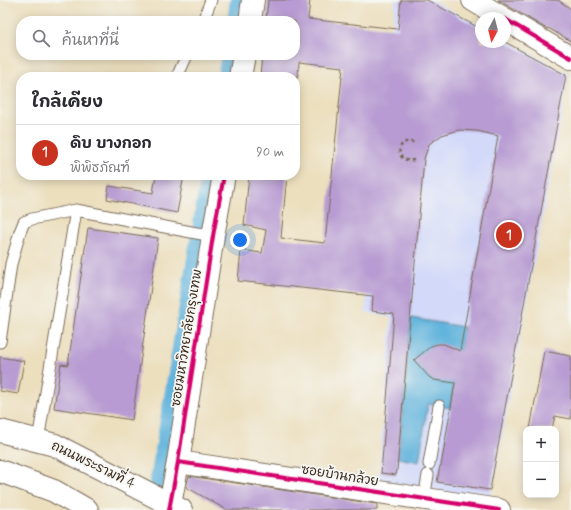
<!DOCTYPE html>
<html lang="th">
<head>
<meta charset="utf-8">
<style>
  body { margin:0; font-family:Mynerve,"Playpen Sans Thai",sans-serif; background:#f7f7f7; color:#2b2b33 }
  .controls { position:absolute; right:12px; bottom:12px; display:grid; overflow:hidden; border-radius:8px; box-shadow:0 2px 10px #0003 }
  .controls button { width:36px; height:36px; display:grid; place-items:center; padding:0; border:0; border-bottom:1px solid #e1e1e2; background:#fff; color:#2b2b33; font:20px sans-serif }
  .compass { position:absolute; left:475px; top:12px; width:36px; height:36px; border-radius:50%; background:#fff; box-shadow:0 2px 10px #0003; rotate:187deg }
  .you { position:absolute; left:240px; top:240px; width:14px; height:14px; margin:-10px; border:3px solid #fff; border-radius:50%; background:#1a73e8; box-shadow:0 0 0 6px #1a73e833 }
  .badge { display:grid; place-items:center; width:26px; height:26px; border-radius:50%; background:#c8321e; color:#fff; font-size:13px; font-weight:700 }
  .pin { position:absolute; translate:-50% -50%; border:2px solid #fff; box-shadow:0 1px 4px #0006 }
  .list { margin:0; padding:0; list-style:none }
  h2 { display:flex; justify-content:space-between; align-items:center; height:52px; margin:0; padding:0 16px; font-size:17px }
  h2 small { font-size:13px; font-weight:400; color:#7c7c81 }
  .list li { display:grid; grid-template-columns:26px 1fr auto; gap:12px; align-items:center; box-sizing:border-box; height:56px; padding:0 16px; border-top:1px solid #e1e1e2 }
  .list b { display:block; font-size:15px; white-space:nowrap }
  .list p { margin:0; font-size:13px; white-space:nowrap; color:#7c7c81 }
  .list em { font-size:13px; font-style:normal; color:#7c7c81 }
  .icon { flex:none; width:22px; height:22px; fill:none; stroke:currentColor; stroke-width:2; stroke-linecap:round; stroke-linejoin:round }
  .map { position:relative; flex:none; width:571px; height:510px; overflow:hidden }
  .search { position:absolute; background:#fff; box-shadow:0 2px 10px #0003; left:16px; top:16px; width:284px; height:44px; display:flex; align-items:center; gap:10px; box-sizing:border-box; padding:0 14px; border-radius:16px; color:#7c7c81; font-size:15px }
  .panel { position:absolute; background:#fff; box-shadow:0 2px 10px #0003; left:16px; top:72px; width:284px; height:108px; border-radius:16px }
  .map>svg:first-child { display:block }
  .built { fill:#d2d9f9 }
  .water { fill:#61b3dc; stroke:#4e6e7d }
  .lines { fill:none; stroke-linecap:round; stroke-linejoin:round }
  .canal { stroke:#61b3dc; stroke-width:20 }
  .building { fill:#b79bd2 }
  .service-casing { stroke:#796956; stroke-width:13 }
  .minor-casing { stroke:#796956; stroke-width:24 }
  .tertiary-casing { stroke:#796956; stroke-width:24 }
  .primary-casing { stroke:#796956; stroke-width:24 }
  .path { stroke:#796956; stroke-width:2.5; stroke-dasharray:3 3; stroke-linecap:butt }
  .service { stroke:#fff; stroke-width:11 }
  .minor { stroke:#fff; stroke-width:22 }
  .tertiary { stroke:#fff; stroke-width:22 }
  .primary { stroke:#fff; stroke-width:22 }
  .cycleway-casing { stroke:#f6f6f2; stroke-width:6 }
  .cycleway { stroke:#d6006c; stroke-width:4 }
  .labels { text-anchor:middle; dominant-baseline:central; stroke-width:3.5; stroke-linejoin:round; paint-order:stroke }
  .street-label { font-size:13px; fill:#3b2a1e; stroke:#f6f6f2 }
</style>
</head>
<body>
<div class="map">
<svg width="571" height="510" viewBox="0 0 571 510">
  <rect width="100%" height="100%" fill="#f6f6f2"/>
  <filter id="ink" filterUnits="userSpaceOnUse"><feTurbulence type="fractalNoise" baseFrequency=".025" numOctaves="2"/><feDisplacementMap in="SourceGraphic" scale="8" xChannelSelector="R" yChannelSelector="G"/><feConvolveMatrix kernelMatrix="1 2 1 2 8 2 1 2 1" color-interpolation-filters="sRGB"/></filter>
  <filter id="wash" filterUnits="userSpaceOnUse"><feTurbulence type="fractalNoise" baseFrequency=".012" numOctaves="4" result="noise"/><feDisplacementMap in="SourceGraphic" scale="16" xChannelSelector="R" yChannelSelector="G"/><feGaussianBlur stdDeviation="0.9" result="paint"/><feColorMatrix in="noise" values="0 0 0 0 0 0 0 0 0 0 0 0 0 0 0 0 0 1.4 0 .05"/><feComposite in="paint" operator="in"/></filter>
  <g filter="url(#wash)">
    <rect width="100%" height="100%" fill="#ecdfbe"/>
    <path class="built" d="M395,0H432L481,26V42H505V39L569,74L490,502L378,484L391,318L365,312Z"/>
    <path class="water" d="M411,318L464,327L459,362L422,367C425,373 428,376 434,380L457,368L450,408L428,404L419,462L398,458Z"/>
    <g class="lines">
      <path class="canal" d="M237,21L240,0
        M227,77L231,55
        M159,486L211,175"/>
    </g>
    <g id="blocks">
      <path class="building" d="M268,0H310L308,19L398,29L401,0H427L481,29V42H505L566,75L490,490L437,482L440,466H441L455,383L434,380L429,377L414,360L431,346L438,344H444L460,351L498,136L477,131L459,130L442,135L429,144L424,159L397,470L396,475L381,473L394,314L372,311L373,296L238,281L241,250L262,253L266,230L244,225L249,175H287L281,238L325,243L343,67L299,62L298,77H260L262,55H295V21H266Z
        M498,0H558L571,9V41L548,28L547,29Z
        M156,175H184L177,213L107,199L109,186L153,193Z
        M88,228L158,238L132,420L54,408L61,364L68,365Z
        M544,351L571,356V419L555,416L552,429H530Z
        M0,357L24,361L18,394L0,391Z
        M189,476L377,504V510H227L186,487Z"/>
    </g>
  </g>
  <g filter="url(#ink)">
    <use href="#blocks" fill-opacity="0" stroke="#796956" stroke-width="1"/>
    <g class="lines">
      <g class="service-casing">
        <path id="service" d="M203,21L211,0
          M177,77L187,55
          M0,342L11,264L20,232L24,222L32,219L76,210
          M38,441L76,210L191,232L213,236
          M429,464L439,406
          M424,499L428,475"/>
      </g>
      <g class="minor-casing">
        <path id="minor" d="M178,462L499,510"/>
      </g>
      <g class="tertiary-casing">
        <path id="tertiary" d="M473,0L503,18
          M505,19L571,58
          M250,21L253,0
          M240,77L244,55
          M169,510L178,462L213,236L224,175"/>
      </g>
      <g class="primary-casing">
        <path id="primary" d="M0,431L55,445L181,510
          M0,471L54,491L87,510"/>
      </g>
      <path class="path" d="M414,160C393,164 396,135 415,143"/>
      <use href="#service" class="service"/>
      <use href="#minor" class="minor"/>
      <use href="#tertiary" class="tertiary"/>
      <use href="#primary" class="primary"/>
      <g class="cycleway-casing">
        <path id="cycleway" d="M505,19L571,58
          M178,462L499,510
          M169,510L178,462L213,236L224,175"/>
      </g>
      <use href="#cycleway" class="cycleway"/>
    </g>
  </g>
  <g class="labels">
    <g class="street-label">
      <text transform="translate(187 338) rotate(-81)">ซอยมหาวิทยาลัยกรุงเทพ</text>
      <text transform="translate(93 465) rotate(26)">ถนนพระรามที่ 4</text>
      <text transform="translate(340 476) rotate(9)">ซอยบ้านกล้วย</text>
    </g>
  </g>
</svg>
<div class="controls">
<button>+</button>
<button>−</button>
</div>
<svg class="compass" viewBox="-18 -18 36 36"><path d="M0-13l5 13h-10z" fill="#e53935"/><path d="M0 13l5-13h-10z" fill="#7c7c81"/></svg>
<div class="you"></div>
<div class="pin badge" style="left:509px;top:235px">1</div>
<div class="search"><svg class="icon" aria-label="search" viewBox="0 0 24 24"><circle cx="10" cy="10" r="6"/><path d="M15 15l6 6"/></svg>ค้นหาที่นี่</div>
<section class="panel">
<h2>ใกล้เคียง<small></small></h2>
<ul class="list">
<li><span class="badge">1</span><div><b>ดิบ บางกอก</b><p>พิพิธภัณฑ์</p></div><em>90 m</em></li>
</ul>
</section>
</div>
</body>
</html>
